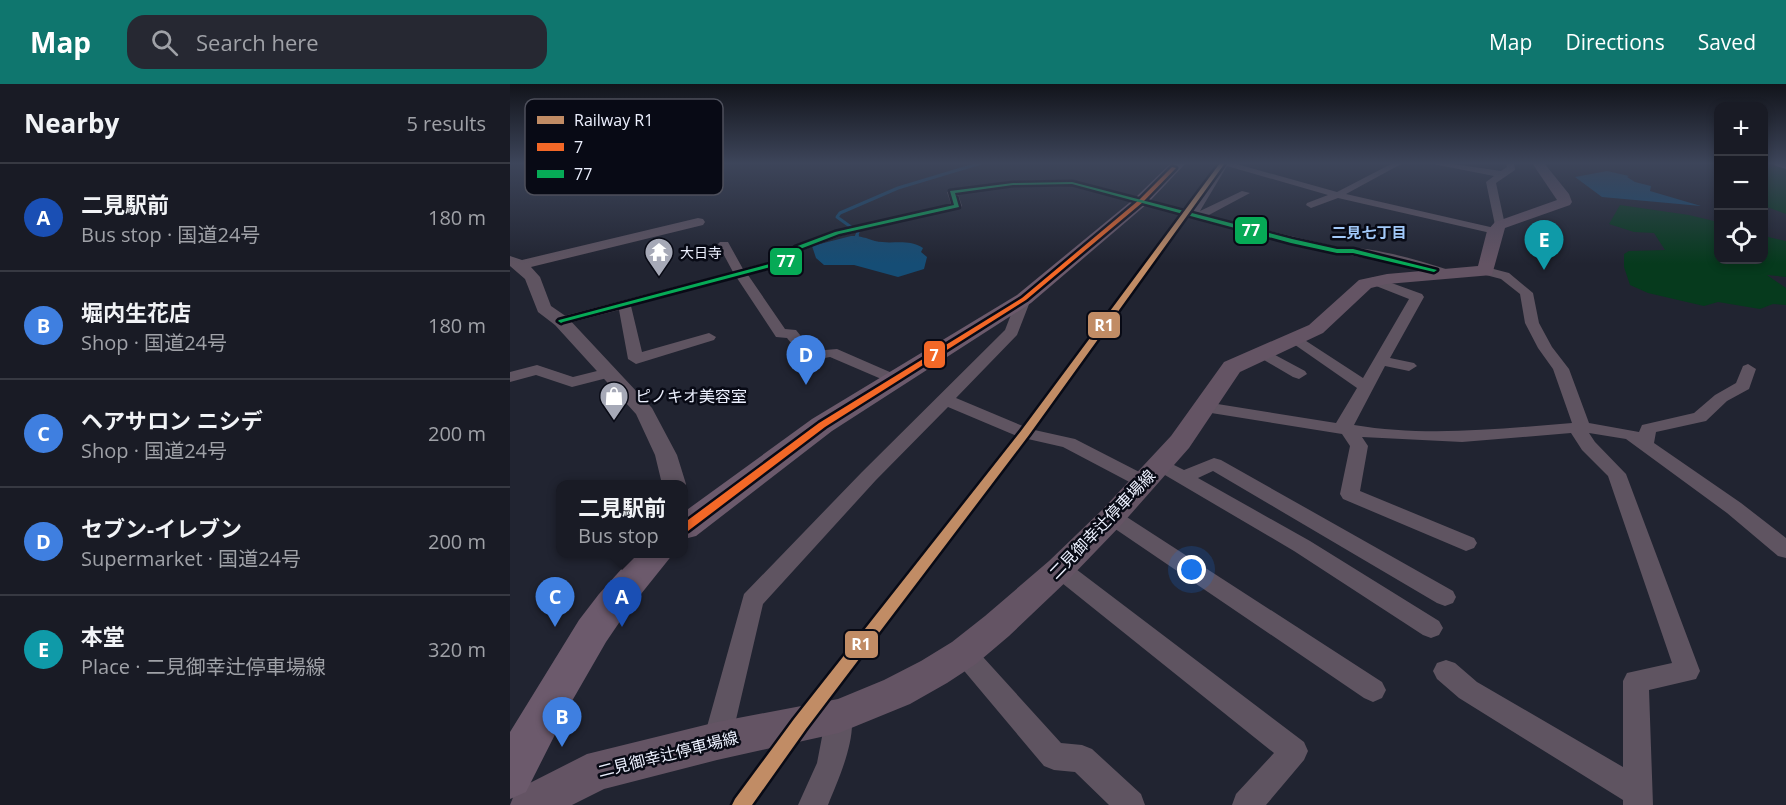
<!DOCTYPE html>
<html lang="en">
<head>
<meta charset="utf-8">
<style>
  body { margin:0; font-family:"Open Sans","Noto Sans JP",sans-serif; background:#262832; color:#f1f3f6 }
  .controls { position:absolute; right:18px; top:18px; display:grid; overflow:hidden; border-radius:12px; box-shadow:0 3px 9px #0003 }
  .controls button { width:54px; height:54px; display:grid; place-items:center; padding:0; border:0; border-bottom:2px solid #373942; background:#191b25; color:#f1f3f6; font:30px sans-serif }
  .you { position:absolute; left:682px; top:486px; width:21px; height:21px; margin:-15px; border:4px solid #fff; border-radius:50%; background:#1a73e8; box-shadow:0 0 0 9px #1a73e833 }
  .badge { display:grid; place-items:center; width:39px; height:39px; border-radius:50%; background:#0f766e; color:#fff; font-size:20px; font-weight:700 }
  .pin { position:absolute; translate:-50% -50px; filter:drop-shadow(0 2px 3px #0008) }
  .pin::after { content:''; position:absolute; top:32px; width:21px; height:18px; background:inherit; clip-path:polygon(0 0,100% 0,50% 100%) }
  .popup { position:absolute; left:46px; top:396px; width:132px; height:78px; box-sizing:border-box; display:grid; place-content:center; border-radius:12px; background:#191b25; filter:drop-shadow(0 2px 4px #0005); font-size:20px; white-space:nowrap; color:#9fa1a7 }
  .popup b { font-size:22px; color:#f1f3f6 }
  .popup::after { content:''; position:absolute; left:50%; top:100%; margin-left:-12px; border:12px solid transparent; border-top-color:#191b25 }
  .list { margin:0; padding:0; list-style:none }
  h2 { display:flex; justify-content:space-between; align-items:center; height:78px; margin:0; padding:0 24px; font-size:26px }
  h2 small { font-size:20px; font-weight:400; color:#9fa1a7 }
  .list li { display:grid; grid-template-columns:39px 1fr auto; gap:18px; align-items:center; box-sizing:border-box; height:108px; padding:0 24px; border-top:2px solid #373942 }
  .list b { display:block; font-size:22px; white-space:nowrap }
  .list p { margin:0; font-size:20px; white-space:nowrap; color:#9fa1a7 }
  .list em { font-size:20px; font-style:normal; color:#9fa1a7 }
  .icon { flex:none; width:33px; height:33px; fill:none; stroke:currentColor; stroke-width:2; stroke-linecap:round; stroke-linejoin:round }
  .map { position:relative; flex:none; width:1276px; height:721px; overflow:hidden }
  header { display:flex; align-items:center; gap:36px; box-sizing:border-box; height:84px; padding:0 30px; background:#0f766e; color:#fff }
  header strong { font-size:28px }
  nav { display:flex; gap:33px; margin-inline-start:auto; font-size:21px }
  .search { width:420px; height:54px; background:#262832; display:flex; align-items:center; gap:15px; box-sizing:border-box; padding:0 21px; border-radius:18px; color:#9fa1a7; font-size:22px }
  main { display:flex }
  aside { flex:1; background:#191b25 }
  .map>svg:first-child { display:block }
  .green { fill:#063a1d }
  .water { fill:#154d75 }
  .lines { fill:none; stroke-linecap:round; stroke-linejoin:round }
  .stream-far1 { stroke:#154d75; stroke-width:3 }
  .stream { stroke:#154d75; stroke-width:4 }
  .minor { fill:#5f5461; fill-rule:evenodd }
  .tertiary { fill:#5f5461; fill-rule:evenodd }
  .secondary { fill:#645464; fill-rule:evenodd }
  .trunk { fill:#6c5a6c; fill-rule:evenodd }
  .motorway { fill:#69586b; fill-rule:evenodd }
  .bus-1-casing { stroke:#080a15; stroke-width:5 }
  .bus-2-casing { stroke:#080a15; stroke-width:5 }
  .bus-1 { fill:#f36827; fill-rule:evenodd }
  .bus-2 { fill:#06aa56; fill-rule:evenodd }
  .rail-1-casing { stroke:#080a15; stroke-width:5 }
  .rail-1 { fill:#c18c65; fill-rule:evenodd }
  .labels { text-anchor:middle; dominant-baseline:central; stroke-width:5; stroke-linejoin:round; paint-order:stroke }
  .far-poi-label { font-size:14px; fill:#edf1ff; stroke:#080a15; text-anchor:start }
  .far-neighbourhood-label { font-size:15px; font-weight:bold; fill:#a2c9f9; stroke:#080a15 }
  .poi-label { font-size:16px; fill:#edf1ff; stroke:#080a15; text-anchor:start }
  .street-label { font-size:16px; fill:#edf1ff; stroke:#080a15 }
  .key { fill:#080a15; stroke:#4d4f5b; stroke-width:1.5 }
  .key-label { font-size:16px; fill:#edf1ff }
  .line-badge { stroke:#080a15; stroke-width:2 }
  .badge-label { font-size:16px; text-anchor:middle; font-weight:bold; fill:#fff }
</style>
</head>
<body>
<header>
<strong>Map</strong>
<div class="search"><svg class="icon" aria-label="search" viewBox="0 0 24 24"><circle cx="10" cy="10" r="6"/><path d="M15 15l6 6"/></svg>Search here</div>
<nav><a>Map</a><a>Directions</a><a>Saved</a></nav>
</header>
<main>
<aside>
<h2>Nearby<small>5 results</small></h2>
<ul class="list">
<li><span class="badge" style="background:#1a4fb4">A</span><div><b>二見駅前</b><p>Bus stop · 国道24号</p></div><em>180 m</em></li>
<li><span class="badge" style="background:#3f7fe0">B</span><div><b>堀内生花店</b><p>Shop · 国道24号</p></div><em>180 m</em></li>
<li><span class="badge" style="background:#3f7fe0">C</span><div><b>ヘアサロン ニシデ</b><p>Shop · 国道24号</p></div><em>200 m</em></li>
<li><span class="badge" style="background:#3f7fe0">D</span><div><b>セブン-イレブン</b><p>Supermarket · 国道24号</p></div><em>200 m</em></li>
<li><span class="badge" style="background:#0f9aa8">E</span><div><b>本堂</b><p>Place · 二見御幸辻停車場線</p></div><em>320 m</em></li>
</ul>
</aside>
<div class="map">
<svg width="1276" height="721" viewBox="0 0 1276 721">
  <rect width="100%" height="100%" fill="#212431"/>
  <path class="green" d="M1254,82H1276V130L1254,122Z
    M1110,121L1179,131L1208,138V176H1254V152L1276,157V193L1257,191L1276,204V221L1263,220L1250,225L1208,218L1194,222L1138,209L1120,201L1114,183V170L1119,167L1155,166L1144,149L1124,148L1099,140Z"/>
  <path class="water" d="M1097,87L1119,92L1117,93L1125,98L1141,102L1140,107L1191,122L1092,113L1065,93Z
    M341,152C351,152 356,154 365,157C382,161 398,154 413,164L411,168L417,173L414,185L388,193L344,181H314L306,174L302,162Z"/>
  <g class="lines">
    <path class="stream-far1" d="M346,154L348,148L327,133L330,129L388,104L471,79"/>
    <path class="stream" d="M345,157L347,152"/>
    <path class="minor" d="M711,79H723L827,108L883,79H893L836,110L989,145L991,147L985,150L828,114L801,124L796,121L797,119L818,111L717,82L690,127L732,107L740,109L697,132L827,163C865,163 904,175 939,186L941,189L935,193L903,183L781,160L562,102L503,103L448,110L452,122L451,124L330,152L293,166V177L238,191L275,245L286,246L303,267L327,265L389,292L391,295L383,300L320,273L299,277L294,275L277,254L266,253L227,194L121,222L132,268L199,249L206,253L204,256L126,280L118,275L109,226L51,241L44,237L46,234L223,188L208,160L210,158H218L233,185L283,172V162L323,147L441,120L437,108L442,105L503,97L562,96L680,127Z
      M918,79H936L991,87L997,83L996,79H1004L1005,86L986,99L995,141L994,143L990,144L985,141L976,98L984,92Z
      M976,183L999,189L1023,209L1029,239L1042,263L1059,285L1079,339L1129,348L1132,341L1184,329L1205,311L1226,299L1233,282L1238,280L1246,285L1239,305L1217,317L1196,337L1146,348L1144,359L1231,419L1276,454V474L1268,472L1217,429L1116,355L1079,349L1085,358L1116,390L1190,587L1186,595L1139,606L1143,721H1113V716L949,614L927,595L923,587L927,579L936,576L945,579L967,598L1113,683V597L1117,589L1162,579L1098,392L1072,366L1061,349L952,358L852,353L858,362L850,407L964,454L967,459L964,464L956,467L833,415L830,410L840,362L832,350L695,328L687,323L695,318L826,339L847,304L778,256L785,252L790,253L853,294L899,215L861,200L859,197L861,194L865,193L912,210L914,213L880,274L904,279L907,282L899,287L875,282L844,341C916,353 989,345 1062,339L1043,285L1028,264L1015,239L1010,210L991,195L972,190L970,187Z
      M514,211L521,215L507,251L446,314L520,345L565,355L641,394L644,398L641,402L634,404L627,402L553,363L509,353L438,323L366,396L253,520L221,657L217,666L207,670L197,666L193,657L234,510L352,388L495,246L507,215Z
      M754,265L795,287L797,290L789,295L783,293L749,273L746,270Z
      M27,281L63,293L99,284L107,289L105,292L62,303L26,291L0,298V288Z
      M650,374L674,386L704,374L711,376L943,507L946,513L943,519L935,522L927,519L703,387L688,394L800,457L929,537L933,544L929,551L921,554L913,551L784,467L643,384L641,380L643,376Z
      M602,426L609,428L872,598L876,606L872,614L863,618L854,614L595,438L592,433L595,428Z
      M550,477L558,479L794,658L798,667L794,676L756,721H722L726,710L764,669L542,491L539,485L542,479Z
      M454,558L463,562L551,659L572,661L582,665L631,710L635,721H599L565,688L544,686L534,682L445,576L442,569L445,562Z
      M329,620L339,623C350,649 328,696 318,721H288L307,679L316,632L319,623Z"/>
    <path class="tertiary" d="M188,134L193,135L195,138L193,141L21,183L30,193L41,222L57,233L142,324L167,371L176,400L174,404V400H152L145,371L126,330L45,241L28,228L15,195L0,182V172L12,176Z"/>
    <path class="secondary" d="M1022,79H1034L1059,110L1062,118L1060,121L995,144L982,191L877,200L861,204L813,249L730,288L679,364L612,440L561,493L499,552L466,580L437,599L400,620L329,649L207,676L94,705L62,721H0L6,706L77,670L207,638L328,615L374,596L411,577L442,558L475,532L539,477L592,426L661,352L714,278L799,241L849,196L877,190L968,182L977,147L985,138L1047,116Z"/>
    <path class="trunk" d="M661,79H676L637,120L521,219L322,347L186,452L174,455V428L302,335L507,211L625,114Z
      M125,470H163L115,530L96,558L62,617L16,708L0,715V648L69,536L89,510Z"/>
    <path class="motorway" d="M1263,79H1276V85L1266,82Z"/>
    <g class="bus-1-casing">
      <path id="bus-1" d="M662,83L666,84L633,118L516,216L315,343L178,447L174,448V439L309,339L512,214L629,116Z"/>
    </g>
    <g class="bus-2-casing">
      <path id="bus-2" d="M562,98L782,155L827,165H843L927,186L924,188L843,169H827L781,159L562,100L503,101L445,109L449,123L329,150L290,165L291,175L53,238L51,239L48,237L49,236L286,173L285,163L325,148L444,121L440,107L503,99Z"/>
    </g>
    <use href="#bus-1" class="bus-1"/>
    <use href="#bus-2" class="bus-2"/>
    <g class="rail-1-casing">
      <path id="rail-1" d="M710,79H715L519,351L296,645L242,721H222L225,715L284,635L511,347Z"/>
    </g>
    <use href="#rail-1" class="rail-1"/>
  </g>
  <linearGradient id="sky" x2="0" y2="1"><stop stop-color="#12141b"/><stop offset="0.44" stop-color="#3d455a"/><stop offset="1" stop-color="#3d455a" stop-opacity="0"/></linearGradient>
  <rect width="1276" height="180" fill="url(#sky)"/>
  <defs>
    <g id="temple-pin" transform="scale(1.5)"><path d="M0 17L-7.5 6A9.5 9.5 0 1 1 7.5 6Z" fill="#a6a9b7" stroke="#080a15"/><path d="M0-6L5-2H3V0L6.5 2.5H4V6H1.5V3h-3V6H-4V2.5H-6.5L-3 0V-2H-5Z" fill="#fff"/></g>
    <g id="shop-pin" transform="scale(1.5)"><path d="M0 17L-7.5 6A9.5 9.5 0 1 1 7.5 6Z" fill="#a6a9b7" stroke="#080a15"/><path d="M-5-2.5h2.3a2.7 3.5 0 0 1 5.4 0H5L5.5 6h-11ZM-1.5-2.5h3a1.5 2.3 0 0 0-3 0Z" fill="#fff"/></g>
  </defs>
  <g fill-rule="evenodd">
    <use href="#temple-pin" x="149" y="168"/>
    <use href="#shop-pin" x="104" y="312"/>
  </g>
  <g class="labels">
    <g class="far-poi-label">
      <text x="170" y="168">大日寺</text>
    </g>
    <g class="far-neighbourhood-label">
      <text x="859" y="148">二見七丁目</text>
    </g>
    <g class="poi-label">
      <text x="125" y="312">ピノキオ美容室</text>
    </g>
    <g class="street-label">
      <text transform="translate(592 440) rotate(-46)">二見御幸辻停車場線</text>
      <text transform="translate(158 670) rotate(-14)">二見御幸辻停車場線</text>
    </g>
  </g>
  <rect x="15" y="15" width="198" height="96" rx="9" class="key"/>
  <rect x="27" y="32" width="27" height="8" fill="#c18c65"/>
  <rect x="27" y="59" width="27" height="8" fill="#f36827"/>
  <rect x="27" y="86" width="27" height="8" fill="#06aa56"/>
  <g class="key-label">
    <text x="64" y="42">Railway R1</text>
    <text x="64" y="69">7</text>
    <text x="64" y="96">77</text>
  </g>
  <g class="line-badge">
    <rect x="724" y="132" width="34" height="29" rx="6" fill="#06aa56"/>
    <rect x="259" y="163" width="34" height="29" rx="6" fill="#06aa56"/>
    <rect x="577" y="227" width="34" height="28" rx="6" fill="#c18c65"/>
    <rect x="413" y="256" width="23" height="29" rx="6" fill="#f36827"/>
    <rect x="334" y="546" width="35" height="29" rx="6" fill="#c18c65"/>
  </g>
  <g class="badge-label">
    <text x="741" y="152">77</text>
    <text x="276" y="183">77</text>
    <text x="594" y="247">R1</text>
    <text x="424" y="277">7</text>
    <text x="351" y="566">R1</text>
  </g>
</svg>
<div class="controls">
<button>+</button>
<button>−</button>
<button><svg class="icon" aria-label="locate" viewBox="0 0 24 24"><circle cx="12" cy="12" r="6"/><path d="M12 2v4M12 18v4M2 12h4M18 12h4"/></svg></button>
</div>
<div class="you"></div>
<div class="pin badge" style="left:112px;top:543px;background:#1a4fb4">A</div>
<div class="popup"><b>二見駅前</b>Bus stop</div>
<div class="pin badge" style="left:52px;top:663px;background:#3f7fe0">B</div>
<div class="pin badge" style="left:45px;top:543px;background:#3f7fe0">C</div>
<div class="pin badge" style="left:296px;top:301px;background:#3f7fe0">D</div>
<div class="pin badge" style="left:1034px;top:186px;background:#0f9aa8">E</div>
</div>
</main>
</body>
</html>
